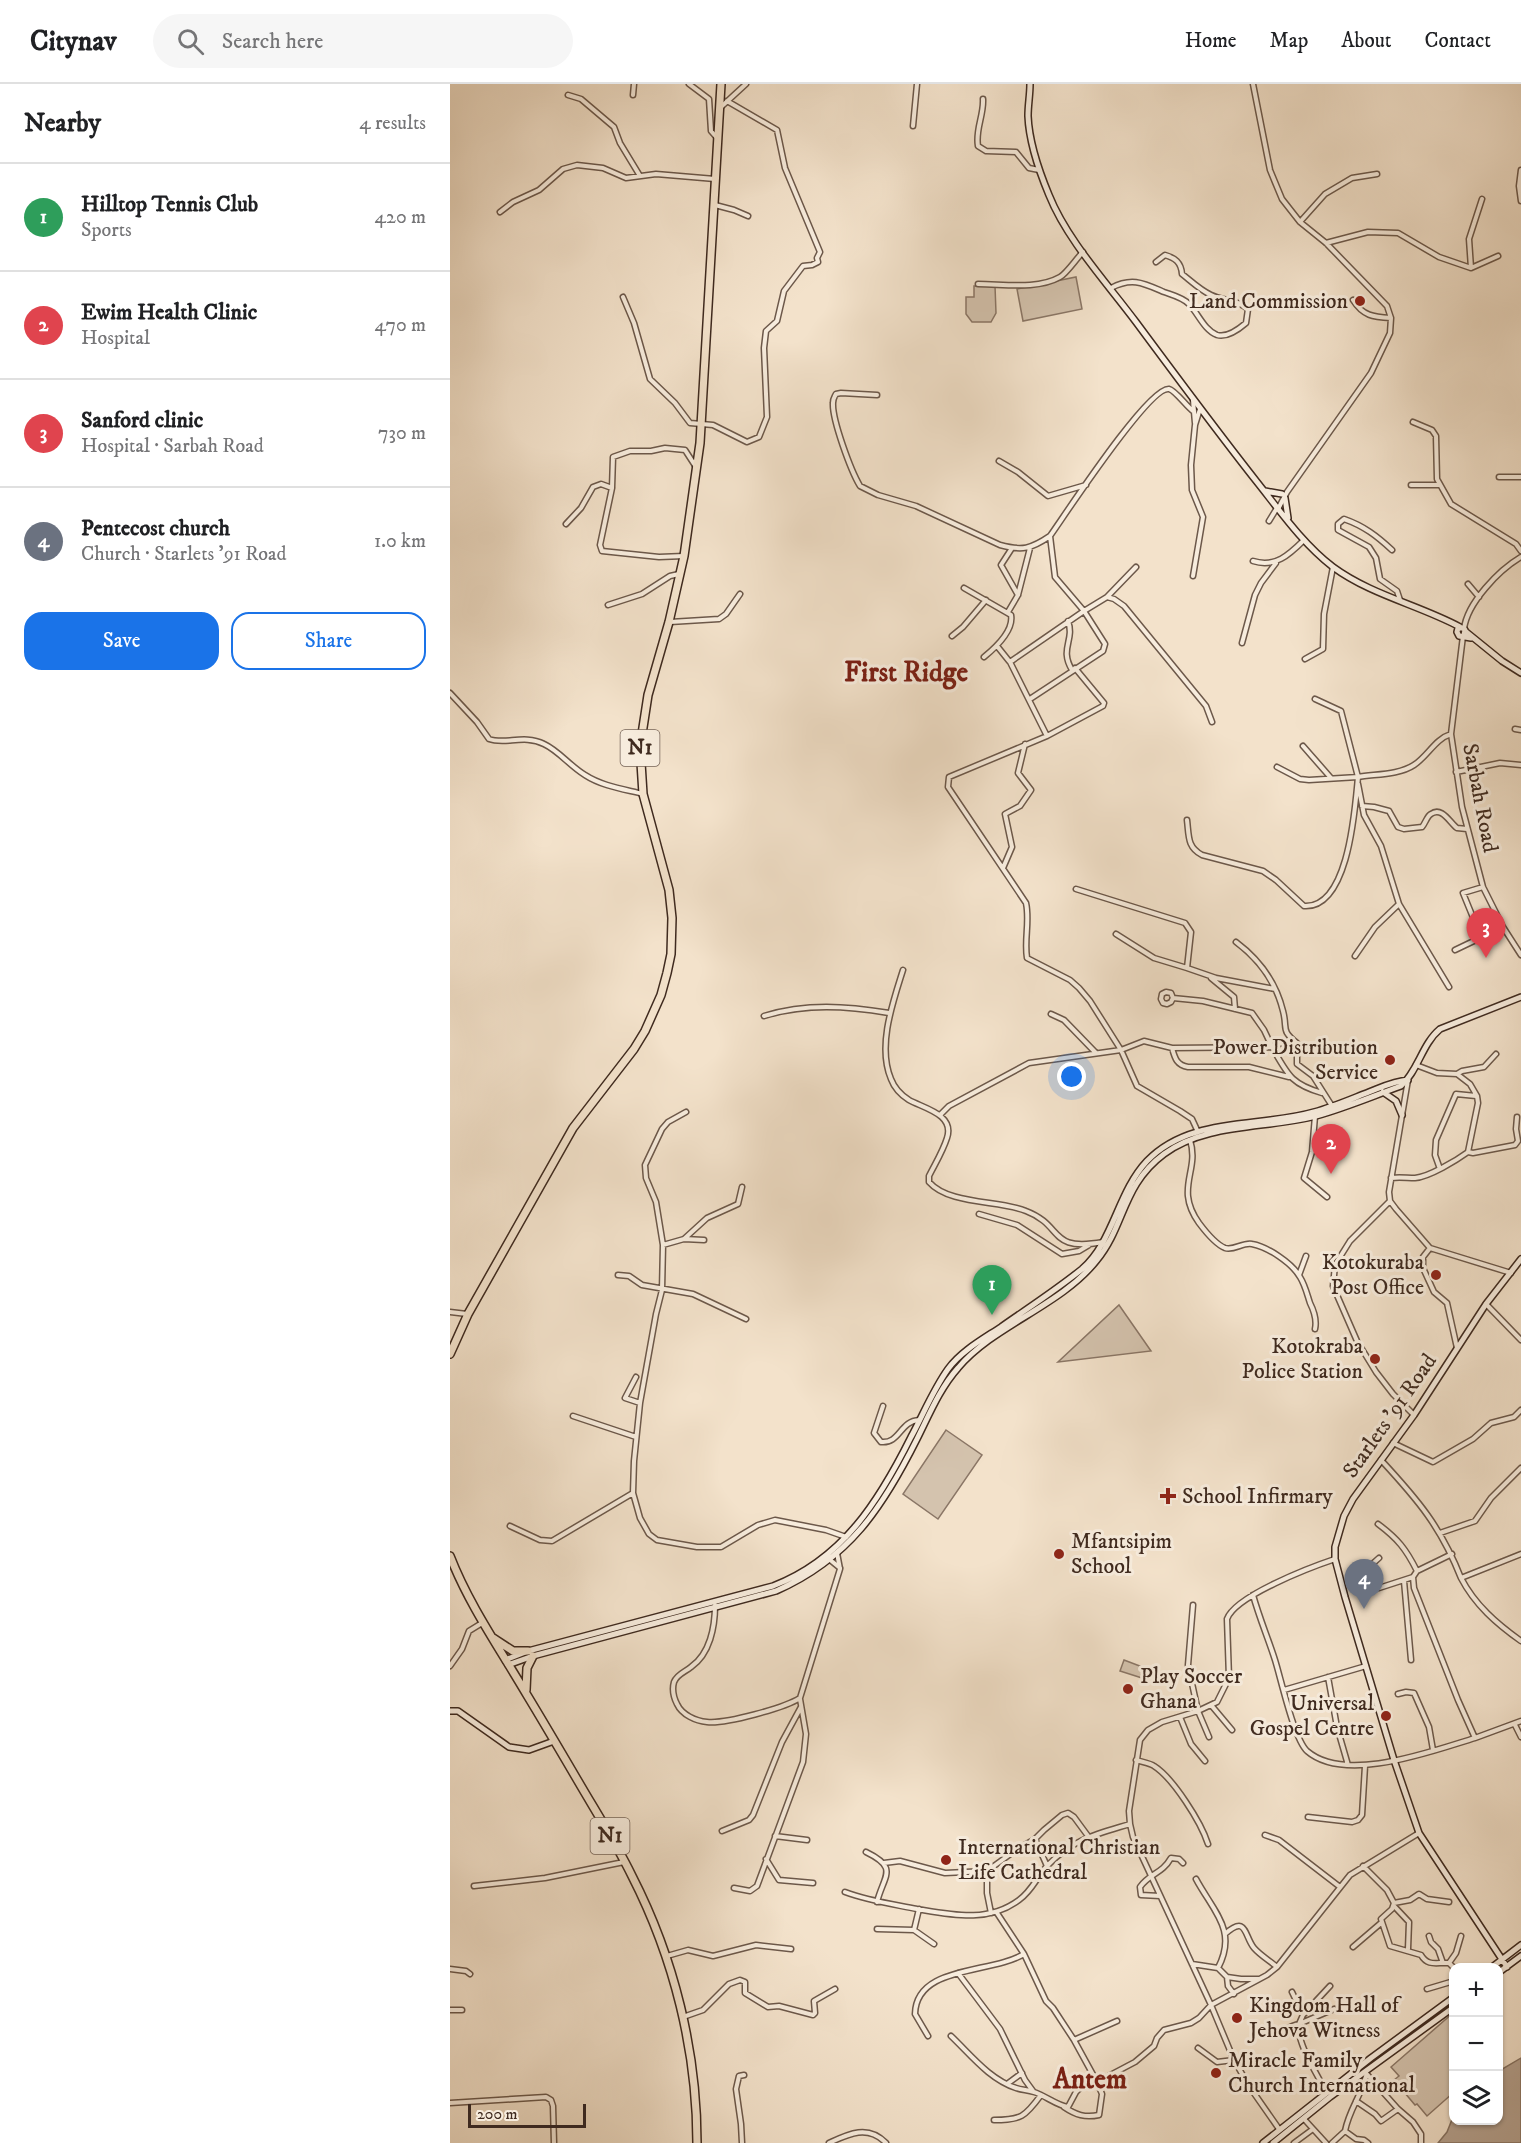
<!DOCTYPE html>
<html lang="en">
<head>
<meta charset="utf-8">
<style>
  body { margin:0; font-family:"IM FELL DW Pica",serif; background:#f6f6f6; color:#202124 }
  .controls { position:absolute; right:18px; bottom:18px; display:grid; overflow:hidden; border-radius:12px; box-shadow:0 2px 4px #0004 }
  .controls button { width:54px; height:54px; display:grid; place-items:center; padding:0; border:0; border-bottom:2px solid #e0e0e0; background:#fff; color:#202124; font:30px sans-serif }
  .scale { position:absolute; left:18px; bottom:15px; width:118px; box-sizing:border-box; padding-left:6px; border:3px solid #3f2a1f; border-top:0; font-size:16px; line-height:21px; white-space:nowrap; color:#3f2a1f; -webkit-text-stroke:4px #f7ecdd; paint-order:stroke }
  .you { position:absolute; left:622px; top:993px; width:21px; height:21px; margin:-15px; border:4px solid #fff; border-radius:50%; background:#1a73e8; box-shadow:0 0 0 9px #1a73e833 }
  .badge { display:grid; place-items:center; width:39px; height:39px; border-radius:50%; background:#1a73e8; color:#fff; font-size:20px; font-weight:700 }
  .pin { position:absolute; translate:-50% -50px; filter:drop-shadow(0 2px 3px #0008) }
  .pin::after { content:''; position:absolute; top:32px; width:21px; height:18px; background:inherit; clip-path:polygon(0 0,100% 0,50% 100%) }
  .list { margin:0; padding:0; list-style:none }
  h2 { display:flex; justify-content:space-between; align-items:center; height:78px; margin:0; padding:0 24px; font-size:26px }
  h2 small { font-size:20px; font-weight:400; color:#757577 }
  .list li { display:grid; grid-template-columns:39px 1fr auto; gap:18px; align-items:center; box-sizing:border-box; height:108px; padding:0 24px; border-top:2px solid #e0e0e0 }
  .list b { display:block; font-size:22px; white-space:nowrap }
  .list p { margin:0; font-size:20px; white-space:nowrap; color:#757577 }
  .list em { font-size:20px; font-style:normal; color:#757577 }
  .actions { display:flex; gap:12px; padding:18px 24px }
  .actions a { flex:1; padding:14px 0; border:2px solid #1a73e8; border-radius:18px; text-align:center; font-size:21px; color:#1a73e8 }
  .actions .main { background:#1a73e8; color:#fff }
  .icon { flex:none; width:33px; height:33px; fill:none; stroke:currentColor; stroke-width:2; stroke-linecap:round; stroke-linejoin:round }
  .map { position:relative; flex:none; width:1071px; height:2059px; overflow:hidden }
  header { display:flex; align-items:center; gap:36px; box-sizing:border-box; height:84px; padding:0 30px; background:#fff; border-bottom:2px solid #e0e0e0 }
  header strong { font-size:28px }
  nav { display:flex; gap:33px; margin-inline-start:auto; font-size:21px }
  .search { width:420px; height:54px; background:#f6f6f6; display:flex; align-items:center; gap:15px; box-sizing:border-box; padding:0 21px; border-radius:33px; color:#757577; font-size:22px }
  main { display:flex }
  aside { flex:1; background:#fff }
  .map>svg:first-child { display:block }
  .green { fill:#d4c3ae; stroke:#8a7666; stroke-width:1.5 }
  .water { fill:#b6a391; stroke:#867363; stroke-width:1.5 }
  .lines { fill:none; stroke-linecap:round; stroke-linejoin:round }
  .street-casing { stroke:#6c584a; stroke-width:7 }
  .secondary-casing { stroke:#3f2a1f; stroke-width:8 }
  .highway-casing { stroke:#3f2a1f; stroke-width:10 }
  .street { stroke:#f7ecdd; stroke-width:4 }
  .secondary { stroke:#f7ecdd; stroke-width:5 }
  .highway { stroke:#f3e2cb; stroke-width:7 }
  .poi-dot { fill:#8f2418; stroke:#f7ecdd; stroke-width:2 }
  .labels { text-anchor:middle; dominant-baseline:central; stroke-width:6; stroke-linejoin:round; paint-order:stroke }
  .shield { fill:#f7ecdd; stroke:#766458; stroke-width:1.5 }
  .shield-label { font-size:21px; font-weight:bold; fill:#3f2a1f }
  .poi-label { font-size:22px; fill:#3f2a1f; stroke:#f7ecdd; text-anchor:start }
  .street-label { font-size:22px; fill:#3f2a1f; stroke:#f7ecdd }
  .district-label { font-size:28px; font-weight:bold; fill:#7a1f14; stroke:#f7ecdd }
</style>
</head>
<body>
<header>
<strong>Citynav</strong>
<div class="search"><svg class="icon" aria-label="search" viewBox="0 0 24 24"><circle cx="10" cy="10" r="6"/><path d="M15 15l6 6"/></svg>Search here</div>
<nav><a>Home</a><a>Map</a><a>About</a><a>Contact</a></nav>
</header>
<main>
<aside>
<h2>Nearby<small>4 results</small></h2>
<ul class="list">
<li><span class="badge" style="background:#2e9e5b">1</span><div><b>Hilltop Tennis Club</b><p>Sports</p></div><em>420 m</em></li>
<li><span class="badge" style="background:#e0444e">2</span><div><b>Ewim Health Clinic</b><p>Hospital</p></div><em>470 m</em></li>
<li><span class="badge" style="background:#e0444e">3</span><div><b>Sanford clinic</b><p>Hospital · Sarbah Road</p></div><em>730 m</em></li>
<li><span class="badge" style="background:#6b7280">4</span><div><b>Pentecost church</b><p>Church · Starlets '91 Road</p></div><em>1.0 km</em></li>
</ul>
<div class="actions"><a class="main">Save</a><a>Share</a></div>
</aside>
<div class="map">
<svg width="1071" height="2059" viewBox="0 0 1071 2059">
  <rect width="100%" height="100%" fill="#f3e2cb"/>
  <filter id="stains"><feTurbulence type="fractalNoise" baseFrequency=".00333" numOctaves="4"/><feColorMatrix values="0 0 0 0 .2 0 0 0 0 .09 0 0 0 0 .02 0 0 0 .5 -.17"/></filter>
  <radialGradient id="worn" r=".72"><stop offset=".6" stop-color="#630" stop-opacity="0"/><stop offset="1" stop-color="#630" stop-opacity=".3"/></radialGradient>
  <path class="green" d="M626,193L632,225L573,237L567,205Z
    M524,202H545L546,229L541,238H522L516,230V213H524Z
    M669,1221L701,1267L608,1278Z
    M496,1346L532,1371L488,1435L453,1410Z
    M674,1576L695,1584L692,1594L670,1587Z
    M1003,1929V2009L977,2032L967,2020L965,2021L944,1996L949,1992L941,1983Z"/>
  <path class="water" d="M1071,1974V2059H988L997,2048L1003,2033L1004,2036H1048L1049,1987Z"/>
  <g class="lines">
    <g class="street-casing">
      <path id="street" d="M239,0L259,15L261,47L268,55
        M803,0L820,86L832,115L850,138L876,159L937,222L941,234L940,249L921,289L837,408L828,425
        M118,11L131,15L164,43L170,59L190,92
        M183,11L184,0
        M533,15C534,31 525,46 528,62L536,67L566,68L579,84L589,86
        M271,23L296,0
        M463,42L467,0
        M1071,86L1069,102L1071,117
        M265,121L284,126L298,132
        M50,128L63,118L89,106L113,85L127,81L153,84L176,94L206,90L265,95
        M850,138L875,110L902,94L927,90
        M876,159L918,148L948,149L989,173L1021,184L1048,172
        M1021,184L1019,155L1032,115
        M528,200C554,200 587,206 610,193C617,189 626,175 633,168
        M661,204C682,193 693,199 714,208C722,211 732,213 739,220C748,229 754,246 767,251C777,254 789,245 796,239L798,225C786,215 773,217 761,211C750,206 741,197 732,190C731,178 725,174 715,171L706,178
        M173,213L184,239L200,295L225,319L240,339L263,341L297,358L309,353L317,333L314,264L316,247L327,237L334,207L353,182L362,181L368,178L367,174L370,168L335,84L327,46L277,17
        M903,216C913,232 923,233 941,234
        M427,311L391,309L386,310C384,314 383,314 383,319C382,336 401,387 410,402L428,411L466,422L550,461C572,467 581,465 600,452
        M743,316L745,339
        M743,327C737,323 725,306 719,305C699,302 615,431 600,452L605,493L634,527L560,578L597,652L499,693L498,703L576,819C580,837 574,856 577,874L620,896L629,904L640,917L671,966L687,1002L730,1027L742,1035L748,1048
        M963,338L982,346L986,352L987,395L1001,420L1066,460L1071,467
        M549,377L568,388L598,412L636,401
        M1049,393H1071
        M961,401H990
        M819,437L827,424
        M116,440L131,424L143,403L151,400L162,404
        M562,464L551,481L568,511
        M942,466C927,452 914,442 894,435L888,440V446L919,463L926,474L930,495L947,507L950,516
        M234,472L209,473L152,467L150,461L162,404L163,373L180,367H201L215,364L235,366L246,383
        M803,477C825,484 839,471 854,456
        M743,492L753,433L742,406L741,381L745,341L750,325
        M1018,500L1029,513
        M514,504L561,531C564,547 545,564 534,573
        M657,513L664,515L674,522L756,622L762,638
        M158,521L192,510L220,492L229,490
        M558,528L568,511L580,464
        M618,537C625,557 609,564 622,586
        M220,538L269,535L276,530L290,510
        M1014,545C1017,519 1049,486 1071,473
        M502,552L513,543L536,516
        M1013,552L1001,650L1012,723L1033,803L1053,843L1071,871
        M792,559L805,511L811,499L826,479
        M547,562L559,577
        M855,575L873,565L874,530L883,483
        M0,609L27,638L39,655C55,661 74,650 94,660C109,667 120,682 135,691C152,702 173,705 193,710
        M580,615L653,567L655,560L634,527L657,513L686,483
        M865,615L891,627L908,693C925,690 949,691 964,681C978,672 985,655 1001,650
        M1065,645L1071,646
        M597,652L653,622L654,619L625,584
        M853,662L881,694
        M1006,688L1050,679L1071,681
        M908,700L914,731L931,762L949,820L999,903
        M912,722L924,723L939,727L948,743L954,745L972,743C975,740 977,732 981,730C992,722 1000,739 1007,744L1017,745
        M737,736C739,752 737,763 752,771L813,787L826,796L854,822C899,825 905,724 908,693L859,696L850,695L827,683
        M553,784L562,763L555,730L570,722L581,706L568,689L575,660
        M626,805L735,839L741,848L737,884L766,894L825,905
        M666,850L704,874L737,884
        M1031,853L1013,809L1033,803
        M786,858C810,876 826,898 833,927C838,946 830,945 847,959V980L863,992L882,1022
        M1005,866L1053,843
        M905,872L925,843L949,820
        M453,886C443,918 427,962 441,995C444,1003 451,1011 459,1016C473,1024 505,1030 497,1054C493,1067 485,1080 479,1092V1098C499,1121 550,1116 576,1127C615,1142 597,1168 653,1158
        M761,894L784,913L785,925
        M723,914L721,918L717,920L713,919L711,915L712,910L716,908L721,909L723,914L753,917L802,929L814,946L822,963L841,955
        M601,930L614,936L646,969
        M314,932C356,919 397,922 439,929
        M722,964C725,975 727,981 738,983H799L839,993
        M966,981L987,989L1007,990L1020,1000L1027,1012L1028,1019L1018,1068
        M1007,990L1012,987L1034,983L1046,970
        M958,996L939,1108L940,1117L946,1125L980,1164L973,1173V1184L984,1208L997,1219L1007,1264
        M236,1028L218,1038L212,1045L195,1081L196,1094L206,1118L213,1161L212,1206L206,1230L190,1319L184,1377L183,1409L190,1434L199,1450L207,1456L247,1463H271L308,1441L325,1436L376,1446L396,1453
        M490,1031L499,1022L579,979L671,966L694,957L722,964L822,963C838,991 841,1000 872,1009
        M865,1032L862,1068L854,1094L877,1113
        M740,1056C750,1087 724,1104 749,1139C755,1147 765,1160 775,1164C784,1167 793,1158 802,1160C818,1163 842,1179 850,1193C855,1201 857,1210 860,1219C864,1227 867,1236 865,1245
        M990,1085L985,1071L986,1056L1006,1010L1026,1012
        M941,1094C949,1093 957,1094 965,1094C979,1093 1007,1076 1018,1068L1023,1069L1065,1061L1068,1057L1066,1045L1067,1033
        M940,1117L900,1157L885,1181L883,1202L907,1257L926,1288L943,1310L964,1331
        M529,1130L567,1141L612,1170L629,1167L639,1161
        M234,1155L254,1156
        M213,1161L234,1155L257,1134L288,1120L292,1103
        M980,1164L1061,1189
        M168,1191L179,1192L192,1201L243,1210L296,1235
        M849,1191L856,1172
        M1036,1220L1071,1256
        M0,1228L17,1230
        M186,1293L175,1314L190,1319
        M433,1322L424,1349L431,1358C450,1360 450,1337 469,1336
        M123,1332L186,1353
        M943,1359L983,1378L1023,1355L1041,1339L1064,1333L1071,1326
        M931,1376C968,1416 991,1443 1011,1494
        M928,1440C948,1455 956,1465 967,1487
        M60,1442L90,1456L102,1457L183,1409
        M990,1449L1025,1437L1041,1414L1071,1384
        M1002,1470L967,1487L963,1493L964,1504L1008,1616L1025,1654L1071,1637
        M1071,1470L1011,1494C1025,1521 1047,1540 1071,1557
        M929,1474L920,1482L926,1503L929,1504L963,1493
        M379,1475L390,1484
        M885,1475C861,1483 785,1512 777,1535L779,1594L767,1618L748,1627L712,1638L698,1646L690,1656L679,1727L680,1740L683,1753L761,1921L817,1891L827,1883L900,1791L969,1749
        M954,1497L961,1576
        M803,1511C809,1533 818,1554 825,1576C831,1595 844,1655 857,1667C895,1700 982,1667 1025,1654
        M265,1521C265,1543 260,1570 241,1583C235,1588 227,1590 224,1598C222,1605 224,1614 227,1620C232,1631 246,1637 257,1638C276,1640 334,1624 350,1614L390,1485L387,1469
        M743,1521L738,1581L748,1627L759,1653
        M0,1582L12,1565L19,1547L32,1539
        M878,1593L887,1643L898,1681
        M834,1606L916,1582
        M948,1610L956,1608L964,1609L979,1643L983,1666
        M761,1621L782,1646
        M730,1633L741,1660L755,1677
        M1065,1641L1071,1653
        M686,1676C692,1678 700,1679 704,1682C723,1694 751,1738 758,1760
        M858,1733L902,1738L908,1736L912,1731L915,1682
        M272,1747L299,1736L303,1731L332,1658L351,1623
        M815,1751L829,1756L890,1803
        M325,1752L357,1756
        M416,1768C449,1784 434,1791 427,1818
        M316,1775L329,1796L363,1799
        M434,1779L450,1777L495,1789L537,1787
        M597,1782L585,1755L594,1746L612,1731L618,1729L624,1733L638,1752
        M913,1782L937,1806L944,1819L942,1825L931,1835L940,1862L971,1871C978,1883 987,1878 999,1879L1004,1884
        M746,1795C763,1827 788,1846 768,1884
        M24,1802L95,1794L174,1778
        M284,1804L300,1807L307,1802L353,1678L356,1650L350,1615
        M395,1808C419,1817 442,1820 467,1825C503,1831 538,1839 569,1816C583,1806 587,1792 598,1781C623,1755 647,1750 680,1740
        M710,1812L691,1811L690,1803C700,1789 712,1790 721,1774L729,1775L733,1779
        M944,1819L960,1816L969,1810L977,1815L999,1818
        M944,1822L959,1838L958,1865
        M469,1825L464,1846L484,1860
        M541,1829L537,1809V1787L566,1766L585,1755
        M547,1829L574,1870L596,1917L603,1924L624,1956L647,1998L652,2010L649,2031C635,2034 626,2031 614,2023
        M427,1845L464,1846
        M775,1850C797,1830 794,1852 804,1864C810,1871 820,1877 827,1883
        M979,1852L981,1858L988,1865L993,1879
        M903,1863L931,1839
        M217,1872L238,1866L263,1872L306,1861L341,1865
        M999,1879L1006,1869L1011,1852
        M742,1880L768,1884L777,1893L778,1902L784,1910
        M0,1885L16,1887L20,1890
        M508,1889L550,1945L575,1996L583,2007
        M777,1893L791,1895H809
        M977,1905L1004,1897
        M842,1908L853,1931
        M0,1926H12
        M233,1933L253,1926L279,1900L290,1896L295,1898V1909L318,1923L329,1922L363,1931L365,1929L364,1917L385,1905
        M812,1951C827,1954 836,1942 849,1940L853,1931L880,1902
        M478,1952L465,1930C466,1881 541,1890 574,1870
        M501,1952C521,1971 539,1995 566,2004C572,2006 578,2006 584,2008C594,2011 608,2022 618,2023L626,2008L631,2003L647,1998L685,1978L704,1962L707,1954L714,1946L741,1939L749,1934L761,1921L784,1976L799,2002L829,2045
        M624,1956L667,1937
        M748,1964L767,1978L784,1976
        M915,1988L948,2025L963,2038L971,2050V2059
        M916,1992C911,2012 899,2026 895,2047L906,2055L914,2056L918,2059
        M557,2000L572,1989
        M876,2008C868,1991 846,1959 849,1940L884,1925
        M906,2017L925,2030L931,2037L948,2025
        M0,2019L96,2013L101,2016L103,2022L104,2059
        M854,2035L876,2059
        M544,2036C571,2036 575,2033 591,2011
        M292,2059L291,2040L286,2005L289,1992L294,1991
        M379,2059C398,2050 418,2040 436,2059
        M844,2059L863,2045
        M882,2059L895,2047"/>
    </g>
    <g class="secondary-casing">
      <path id="secondary" d="M580,0C580,11 578,21 578,32C579,57 589,87 599,111C617,156 657,199 686,238C726,292 766,346 807,398C830,427 853,460 883,483C921,511 969,521 1010,543
        M815,407L832,410
        M835,414L838,434
        M1015,547L1052,577L1071,589
        M1014,551L1015,546L1013,544H1008L1007,548L1009,552L1021,554
        M933,1008L946,1017L952,1031
        M55,1576L78,1567L323,1502C393,1475 429,1417 461,1353C473,1331 483,1306 498,1285C511,1267 533,1255 551,1243C578,1224 606,1206 632,1185C664,1157 667,1109 697,1077C740,1032 809,1044 864,1028C883,1023 901,1015 919,1008C932,1003 944,997 958,996
        M58,1581L83,1572L326,1507C399,1475 433,1423 467,1355C479,1331 490,1304 508,1284C544,1241 611,1222 647,1176C675,1142 672,1101 714,1070C756,1039 816,1045 866,1032C895,1024 923,1012 951,1002C968,987 972,960 990,945L1071,913
        M0,1627H8L59,1663L79,1666L104,1657
        M1057,1883L969,1749L944,1676L895,1513L885,1475V1463L894,1432L903,1415L964,1331L1036,1220L1071,1175
        M1041,1884L1071,1861
        M1048,1889L1071,1872
        M813,2059L921,1974L1004,1913
        M823,2059L880,2013L1004,1923"/>
    </g>
    <g class="highway-casing">
      <path id="highway" d="M0,1270L18,1230L123,1044L184,965L195,947L211,911L217,889L221,870L222,834L219,806L193,710L190,663L198,611L219,538L234,472L250,359L271,0
        M0,1472C19,1521 50,1565 77,1611C94,1639 111,1668 128,1697C146,1728 166,1759 182,1792C224,1874 247,1967 247,2059
        M43,1554L63,1567H78
        M76,1606L77,1584L83,1572"/>
    </g>
    <use href="#street" class="street"/>
    <use href="#secondary" class="secondary"/>
    <use href="#highway" class="highway"/>
  </g>
  <g class="poi-dot">
    <circle cx="910" cy="217" r="6"/>
    <circle cx="940" cy="976" r="6"/>
    <circle cx="986" cy="1191" r="6"/>
    <circle cx="925" cy="1275" r="6"/>
    <path d="M715 1403h6v6h6v6h-6v6h-6v-6h-6v-6h6z"/>
    <circle cx="609" cy="1470" r="6"/>
    <circle cx="678" cy="1605" r="6"/>
    <circle cx="936" cy="1632" r="6"/>
    <circle cx="496" cy="1776" r="6"/>
    <circle cx="787" cy="1934" r="6"/>
    <circle cx="766" cy="1989" r="6"/>
  </g>
  <g class="labels">
    <g class="shield">
      <rect x="170.5" y="646" width="39" height="36" rx="4.5"/>
      <rect x="140.5" y="1734" width="39" height="36" rx="4.5"/>
    </g>
    <g class="shield-label">
      <text x="190" y="664">N1</text>
      <text x="160" y="1752">N1</text>
    </g>
    <g class="poi-label">
      <text x="898" y="217" text-anchor="end">Land Commission</text>
      <text x="928" y="963" text-anchor="end">Power Distribution<tspan x="928" dy="25">Service</tspan></text>
      <text x="974" y="1178" text-anchor="end">Kotokuraba<tspan x="974" dy="25">Post Office</tspan></text>
      <text x="913" y="1262" text-anchor="end">Kotokraba<tspan x="913" dy="25">Police Station</tspan></text>
      <text x="732" y="1412">School Infirmary</text>
      <text x="621" y="1457">Mfantsipim<tspan x="621" dy="25">School</tspan></text>
      <text x="690" y="1592">Play Soccer<tspan x="690" dy="25">Ghana</tspan></text>
      <text x="924" y="1619" text-anchor="end">Universal<tspan x="924" dy="25">Gospel Centre</tspan></text>
      <text x="508" y="1763">International Christian<tspan x="508" dy="25">Life Cathedral</tspan></text>
      <text x="799" y="1921">Kingdom Hall of<tspan x="799" dy="25">Jehova Witness</tspan></text>
      <text x="778" y="1976">Miracle Family<tspan x="778" dy="25">Church International</tspan></text>
    </g>
    <g class="street-label">
      <text transform="translate(1030 714) rotate(79)">Sarbah Road</text>
      <text transform="translate(940 1332) rotate(-55)">Starlets '91 Road</text>
    </g>
    <g class="district-label">
      <text x="456" y="588">First Ridge</text>
      <text x="640" y="1995">Antem</text>
    </g>
  </g>
  <rect width="100%" height="100%" filter="url(#stains)"/>
  <rect width="100%" height="100%" fill="url(#worn)"/>
</svg>
<div class="controls">
<button>+</button>
<button>−</button>
<button><svg class="icon" aria-label="layers" viewBox="0 0 24 24"><path d="M12 4l9 5-9 5-9-5zM3 14l9 5 9-5"/></svg></button>
</div>
<div class="scale">200 m</div>
<div class="you"></div>
<div class="pin badge" style="left:542px;top:1231px;background:#2e9e5b">1</div>
<div class="pin badge" style="left:881px;top:1090px;background:#e0444e">2</div>
<div class="pin badge" style="left:1036px;top:874px;background:#e0444e">3</div>
<div class="pin badge" style="left:914px;top:1525px;background:#6b7280">4</div>
</div>
</main>
</body>
</html>
